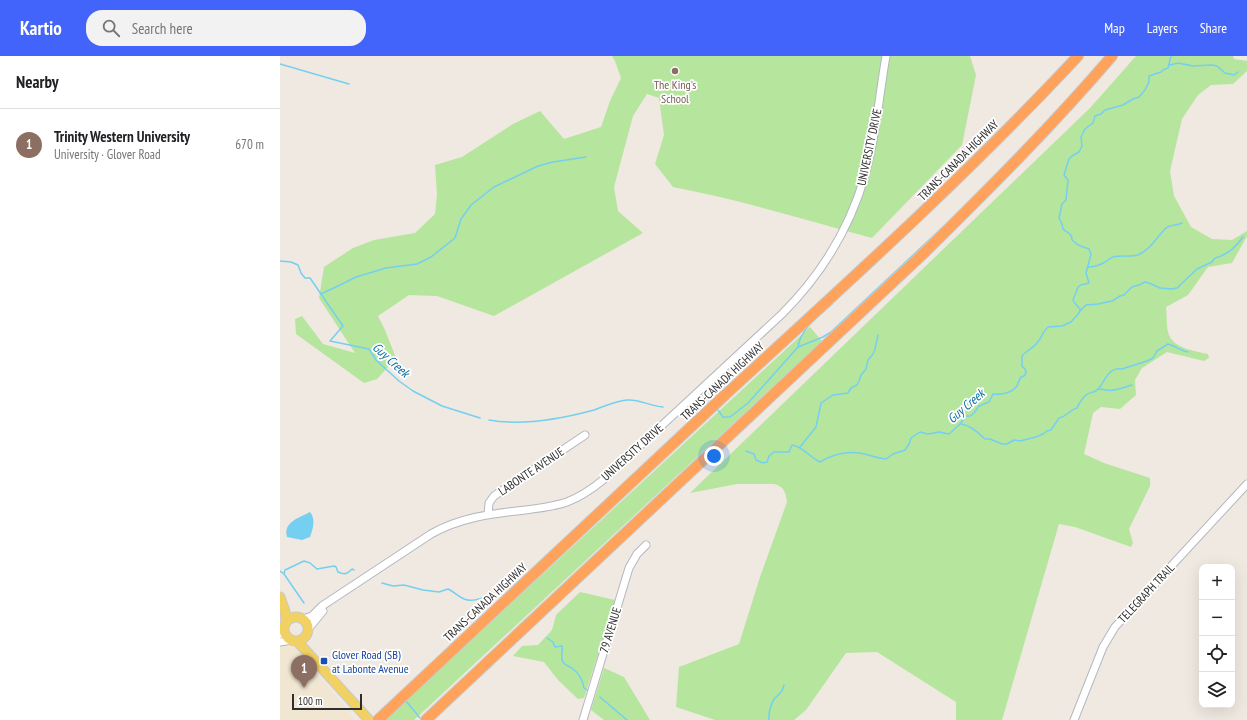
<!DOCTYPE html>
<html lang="en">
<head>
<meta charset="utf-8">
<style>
  body { margin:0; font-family:"PT Sans Narrow",sans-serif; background:#f2f2f2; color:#202124 }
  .controls { position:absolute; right:12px; bottom:12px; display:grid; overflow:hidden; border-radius:8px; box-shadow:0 4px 16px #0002 }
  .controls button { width:36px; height:36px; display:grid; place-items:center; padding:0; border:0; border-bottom:1px solid #e0e0e0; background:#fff; color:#202124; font:20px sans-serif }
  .scale { position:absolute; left:12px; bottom:10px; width:70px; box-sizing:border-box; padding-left:4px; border:2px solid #2e2e2e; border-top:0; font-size:11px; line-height:14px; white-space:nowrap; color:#2e2e2e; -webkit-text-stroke:3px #fff; paint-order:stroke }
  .you { position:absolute; left:434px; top:400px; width:14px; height:14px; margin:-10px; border:3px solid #fff; border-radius:50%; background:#1a73e8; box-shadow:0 0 0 6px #1a73e833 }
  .badge { display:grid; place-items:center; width:26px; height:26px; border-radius:50%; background:#4264fb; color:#fff; font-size:13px; font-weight:700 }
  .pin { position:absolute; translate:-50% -33px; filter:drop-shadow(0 1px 2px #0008) }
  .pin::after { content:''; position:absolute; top:21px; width:14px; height:12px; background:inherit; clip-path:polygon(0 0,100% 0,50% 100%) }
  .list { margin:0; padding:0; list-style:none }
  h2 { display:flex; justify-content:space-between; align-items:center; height:52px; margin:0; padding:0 16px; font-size:17px }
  h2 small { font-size:13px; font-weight:400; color:#757577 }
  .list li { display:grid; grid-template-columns:26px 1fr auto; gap:12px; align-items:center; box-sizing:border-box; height:72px; padding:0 16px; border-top:1px solid #e0e0e0 }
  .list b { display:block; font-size:15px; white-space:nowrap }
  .list p { margin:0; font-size:13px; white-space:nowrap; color:#757577 }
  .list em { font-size:13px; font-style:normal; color:#757577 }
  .icon { flex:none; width:22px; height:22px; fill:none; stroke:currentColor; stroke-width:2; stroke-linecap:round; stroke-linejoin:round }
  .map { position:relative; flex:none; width:967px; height:664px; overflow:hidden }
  header { display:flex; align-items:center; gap:24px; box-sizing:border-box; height:56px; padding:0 20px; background:#4264fb; color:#fff }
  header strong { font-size:19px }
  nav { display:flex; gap:22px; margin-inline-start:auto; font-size:14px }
  .search { width:280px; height:36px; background:#f2f2f2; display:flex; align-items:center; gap:10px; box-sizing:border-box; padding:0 14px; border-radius:16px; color:#757577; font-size:15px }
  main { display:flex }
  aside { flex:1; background:#fff }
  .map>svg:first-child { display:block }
  .education { fill:#f0e6d1 }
  .green { fill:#b6e59e }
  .water { fill:#75cff0 }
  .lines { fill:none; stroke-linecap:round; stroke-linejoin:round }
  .stream { stroke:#75cff0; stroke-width:1.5 }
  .minor-casing { stroke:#b4b7c1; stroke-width:9 }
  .major-casing { stroke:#c9c9c9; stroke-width:11 }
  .highway-casing { stroke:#c9c9c9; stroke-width:12 }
  .minor { stroke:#fff; stroke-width:7 }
  .major { stroke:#f2d163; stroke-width:9 }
  .highway { stroke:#ffa35c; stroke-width:10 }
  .education-dot { fill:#8d6e63; stroke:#fff; stroke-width:1.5 }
  .transit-dot { fill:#1a4fb4; stroke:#fff; stroke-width:1.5 }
  .labels { text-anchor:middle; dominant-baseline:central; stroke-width:3.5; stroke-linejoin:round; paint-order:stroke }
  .education-label { font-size:12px; fill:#785e54; stroke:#fff }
  .street-label { font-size:12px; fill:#2e2e2e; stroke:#fff }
  .transit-label { font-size:12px; fill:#164399; stroke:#fff; text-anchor:start }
  .water-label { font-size:13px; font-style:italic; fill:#0d6fa3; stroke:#fff }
</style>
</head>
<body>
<header>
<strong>Kartio</strong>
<div class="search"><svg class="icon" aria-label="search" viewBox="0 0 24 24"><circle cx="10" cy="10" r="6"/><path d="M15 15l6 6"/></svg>Search here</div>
<nav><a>Map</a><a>Layers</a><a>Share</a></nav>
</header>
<main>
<aside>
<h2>Nearby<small></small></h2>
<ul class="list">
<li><span class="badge" style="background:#8d6e63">1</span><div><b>Trinity Western University</b><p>University · Glover Road</p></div><em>670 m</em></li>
</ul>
</aside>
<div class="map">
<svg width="967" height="664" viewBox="0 0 967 664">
  <rect width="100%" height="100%" fill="#efe9e1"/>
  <path class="education" d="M0,561L22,599L75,664H0Z"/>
  <path class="green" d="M332,0H690L696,19L682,89L592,182C526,164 461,144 393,131L375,108L384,79L379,42L367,38L353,60L334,131L338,155L363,177L214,260L157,240L129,239L98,260L105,274L116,302L97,323L84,327L16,278L15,263L22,260L43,288L75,297L39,242L44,211L73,192L94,184L135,177L155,158L157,139L155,109L182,101L233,68L260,55L284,83L321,71L330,45L341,22L335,5Z
    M856,0H953L954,3L967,5V15L953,28L931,29L918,39L902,63L890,115L894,140L911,171L932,183L952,184L967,175V180L952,207L928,211L908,239L886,251C887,258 886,272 889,279C895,293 915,295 928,298L929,302L924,305L887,296L862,312L855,324L856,339L840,353L821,351L813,357L804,398L824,407L870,422V430L849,473L853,487L851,491L795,471L779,468L722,664H676V646L597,596L566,597L526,654L514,664H435L396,651L399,611L459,588L480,521L507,446C506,437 504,430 494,428H457L410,437L810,52Z
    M530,271L542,285L134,664H105Z
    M300,536L335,544L331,558L304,642L298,643L278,624L264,606L233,600L242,590L258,589L272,574L276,559Z
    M324,612L344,621L370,664H324L311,654Z"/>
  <path class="water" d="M30,456C36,463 33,473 30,481L22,484L7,481C3,466 19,462 30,456Z"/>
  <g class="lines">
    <path class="stream" d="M0,8L69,28
      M890,9L898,7L913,10L932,9L937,10L945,17L954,19L958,16
      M0,205L11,206L18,209L21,217L25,222H30L63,270L50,285L89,293L96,304L119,325L133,335L162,350L200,362
      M808,211C814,211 820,209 825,206C828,204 830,202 833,201C841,199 851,201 858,199C870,194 876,182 885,173C889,168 897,170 902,167
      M41,238L60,229L76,221L106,212L137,208L151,201L175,182L181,163L191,149L214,131L258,110L273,106L306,101
      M801,254L806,249L818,248L832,245L840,240L844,239L852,231L859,229L865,226L869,227L880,232L892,233L897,232L917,213L932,206L935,202C947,199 956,191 963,181
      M518,291C520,273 540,259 552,248
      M819,333C822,333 824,334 826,334C833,336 845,331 852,329
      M438,354L443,361H450L468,347L518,291L543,281L551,276L663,171
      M209,364C243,370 281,363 314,354C325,350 336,345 347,344C359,343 370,350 383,351
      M681,368C690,369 699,377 705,383H710L722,388H727L734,384L740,385L756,381L763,378L767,375L771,374L779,362C788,360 789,354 797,352C799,348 802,342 806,339C809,336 816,337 819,332C825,325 828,311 842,313L867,305L873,302L877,295L888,288C896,290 901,295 908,296
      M520,391L536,371L541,347L553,339L568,337L571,332L577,329L579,325L581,319L586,313L588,304L593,298L595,293L598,279
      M466,395L474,398L476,404L483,407L487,406L489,400L494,396H509L512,389C524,391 529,401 540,406C553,398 570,394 585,398C592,400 598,402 606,403L613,398L625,394L629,388L631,382L640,376L648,378L659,376L669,378L680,368L686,360H690L694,357L699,350L709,346L713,338C721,339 732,337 737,330C738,327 739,324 741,321L744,320L746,317L745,313L742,310V300C746,295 753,292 757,287C762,282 762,276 768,271L782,270L791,266L799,257L800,255V253L794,246L793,244L795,239L798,231L801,229L809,227L806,217L811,198L809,193L798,189L792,184C792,177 787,177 783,173L782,168L779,162L782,148L786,144L788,124L784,119L789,103L792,100L799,96L802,90L801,81L805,73L813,67L815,60L821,58L825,54L843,49L853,43L859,41L865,34L869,26V20L881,16L883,14L888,12L891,0
      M0,515L4,518L5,514L24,505L30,507L37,513L54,510L56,511L58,516C65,519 67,518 72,513L74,514
      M4,518L24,547
      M102,527L113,530L124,529L143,534L159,536L168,533C175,536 180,543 188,544C197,546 205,539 213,539
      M267,582L273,586L275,591L282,590C283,595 280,602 283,606C285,610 290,610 293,613C299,617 303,625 304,632L307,634
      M320,641L347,664
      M126,645L140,662
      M489,664C488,658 491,647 495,642C500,637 502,637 504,629"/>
    <g class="minor-casing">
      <path id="minor" d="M208,459L209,447L214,440L305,379
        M23,563L32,560L42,550L151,478C181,461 211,458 245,454C259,452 273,451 287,446C300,441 312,433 323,424L502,258C540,220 570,172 585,119C596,81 599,40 606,0
        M29,572L43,555
        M0,578L4,573
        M0,586L12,584
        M303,664L349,512L357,498L366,489
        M794,664L823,591L835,571L967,428"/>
    </g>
    <g class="major-casing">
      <path id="major" d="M0,541L5,555L6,566
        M4 573a12 12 0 1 1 24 0a12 12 0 1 1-24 0Z
        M17,585L89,664"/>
    </g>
    <g class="highway-casing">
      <path id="highway" d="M98,664C214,556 329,447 445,339C565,229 686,120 798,0
        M146,664L645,196C709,133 773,69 832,0"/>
    </g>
    <use href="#minor" class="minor"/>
    <use href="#major" class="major"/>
    <use href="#highway" class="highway"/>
  </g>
  <circle class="education-dot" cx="395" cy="15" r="4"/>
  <rect class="transit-dot" x="40" y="601" width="8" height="8" rx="2"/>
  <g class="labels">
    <g class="education-label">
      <text x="395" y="28">The King's<tspan x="395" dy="14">School</tspan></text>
    </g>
    <g class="street-label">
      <text transform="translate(589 91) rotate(-78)">UNIVERSITY DRIVE</text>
      <text transform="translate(678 104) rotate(-45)">TRANS-CANADA HIGHWAY</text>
      <text transform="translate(442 325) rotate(-43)">TRANS-CANADA HIGHWAY</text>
      <text transform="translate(352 396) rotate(-42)">UNIVERSITY DRIVE</text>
      <text transform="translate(251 415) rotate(-34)">LABONTE AVENUE</text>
      <text transform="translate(866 537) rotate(-47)">TELEGRAPH TRAIL</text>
      <text transform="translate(205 546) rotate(-43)">TRANS-CANADA HIGHWAY</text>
      <text transform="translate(330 574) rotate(-73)">79 AVENUE</text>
    </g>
    <g class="transit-label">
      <text x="52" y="598">Glover Road (SB)<tspan x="52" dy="14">at Labonte Avenue</tspan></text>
    </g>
    <g class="water-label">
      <text transform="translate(111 304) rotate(42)">Guy Creek</text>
      <text transform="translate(686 350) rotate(-41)">Guy Creek</text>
    </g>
  </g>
</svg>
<div class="controls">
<button>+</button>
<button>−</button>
<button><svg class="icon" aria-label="locate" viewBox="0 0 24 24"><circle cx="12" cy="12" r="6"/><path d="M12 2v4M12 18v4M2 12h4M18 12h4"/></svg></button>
<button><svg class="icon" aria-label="layers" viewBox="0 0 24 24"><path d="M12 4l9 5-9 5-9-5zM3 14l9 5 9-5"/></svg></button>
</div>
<div class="scale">100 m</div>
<div class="you"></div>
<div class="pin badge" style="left:24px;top:632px;background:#8d6e63">1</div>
</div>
</main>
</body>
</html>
